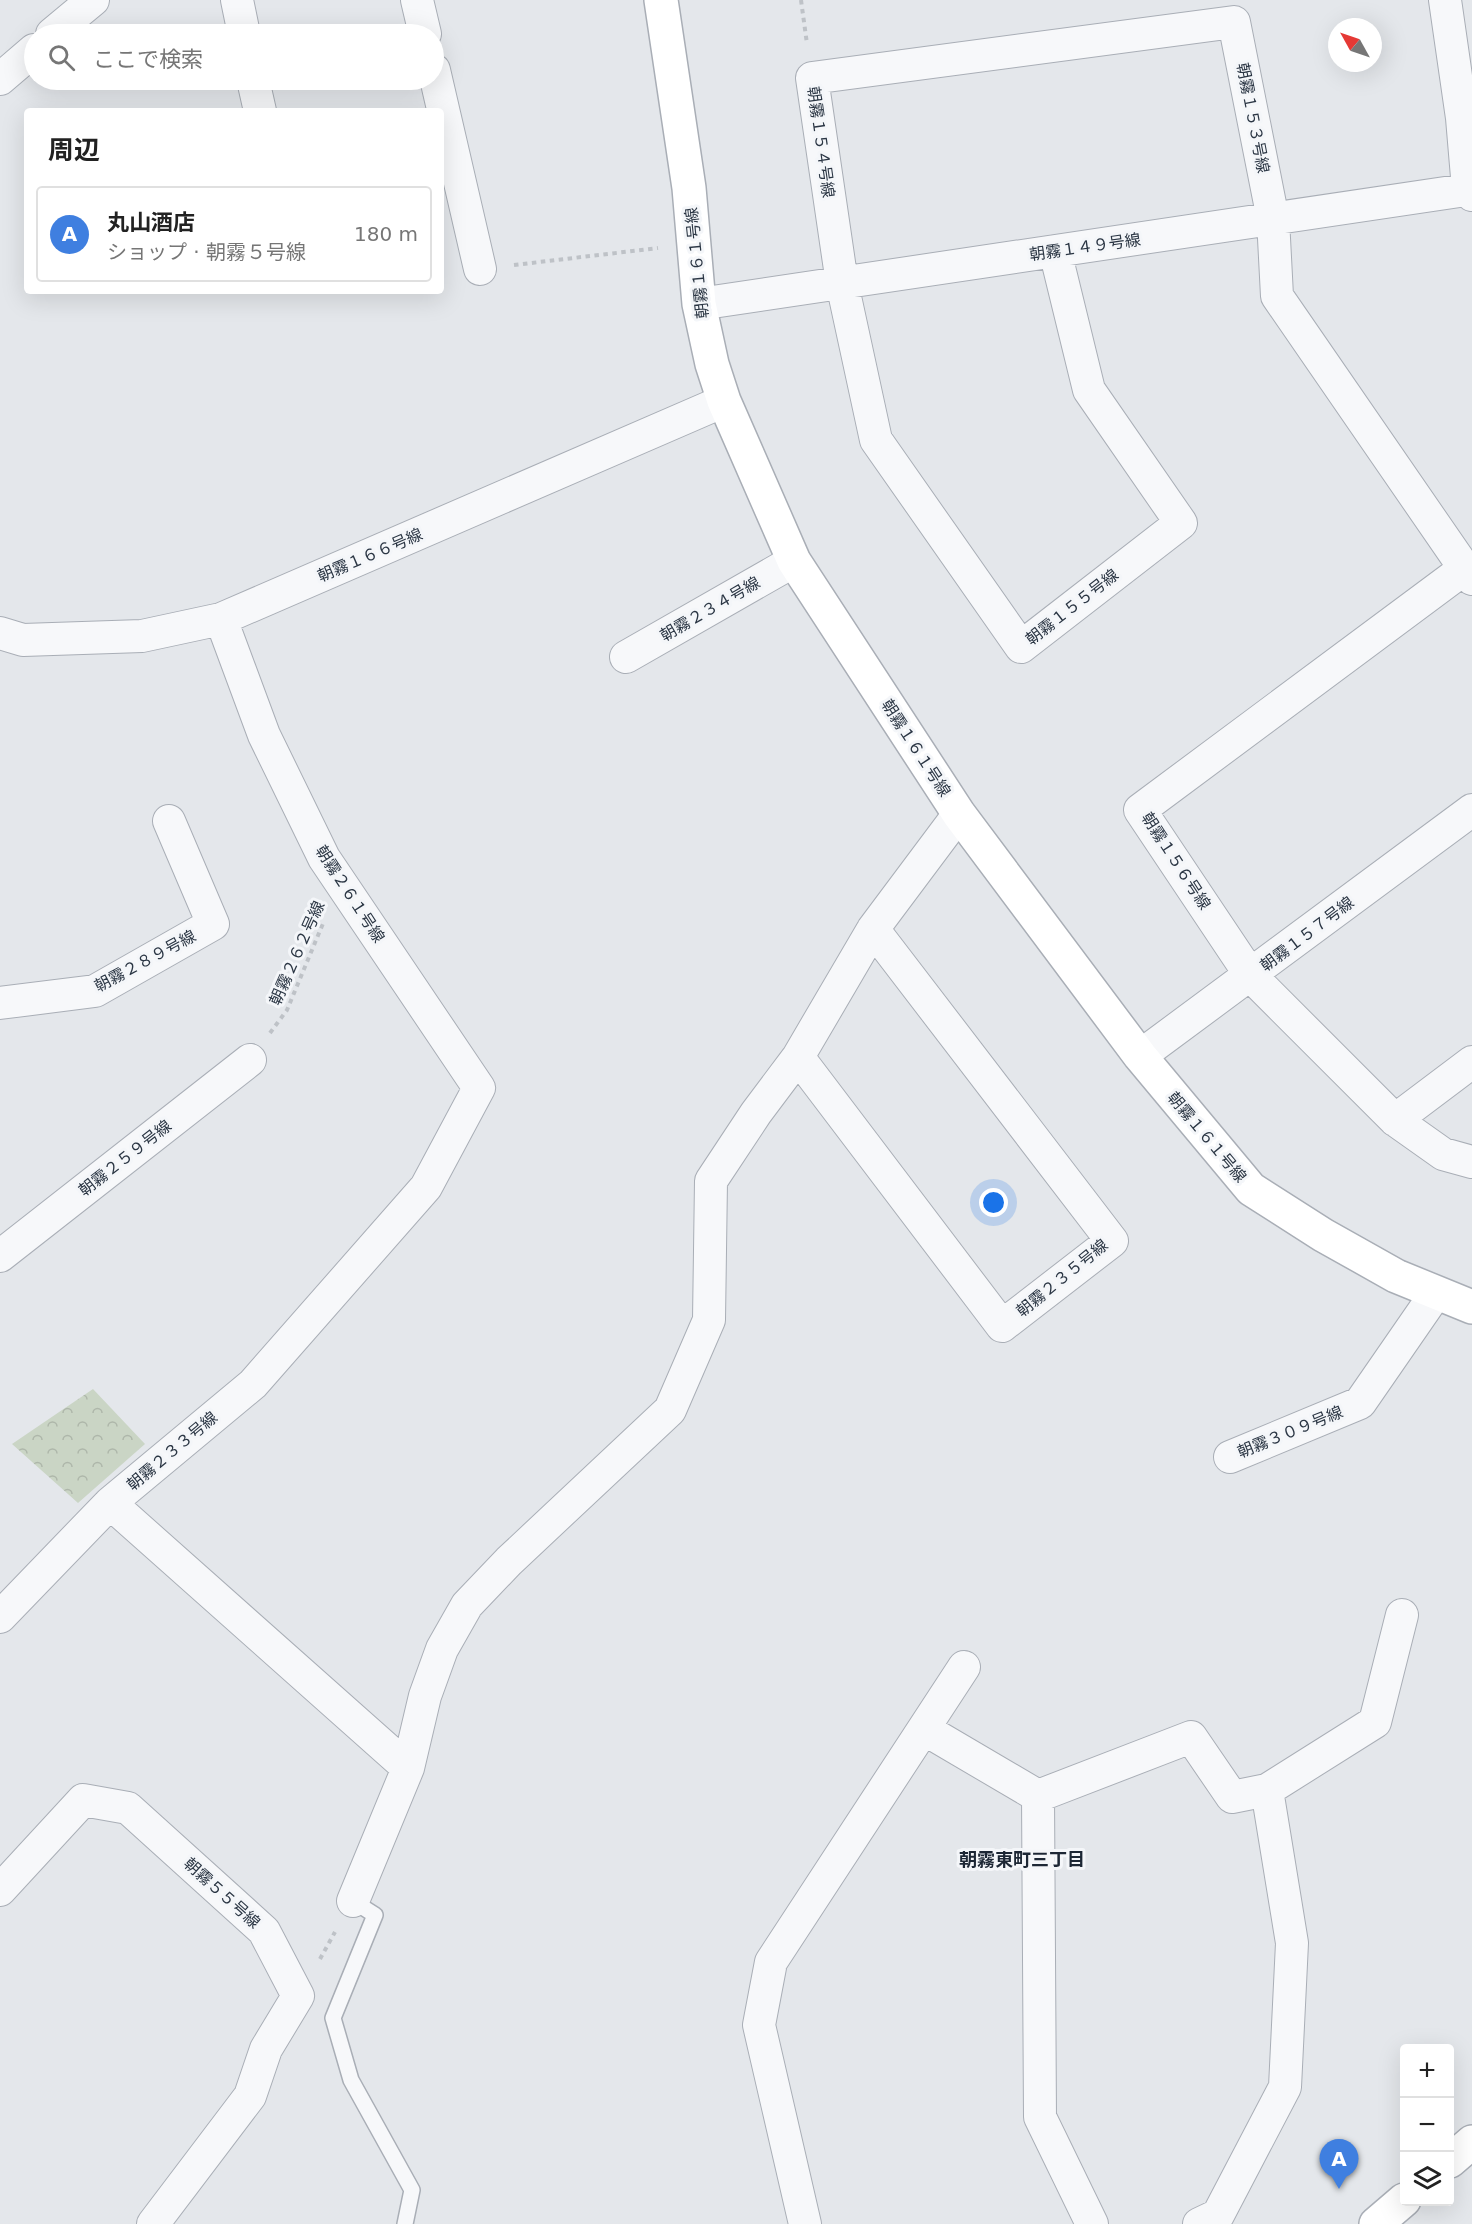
<!DOCTYPE html>
<html lang="ja">
<head>
<meta charset="utf-8">
<style>
  body { margin:0; font-family:"DejaVu Sans","Noto Sans JP",sans-serif; background:#f2f2f2; color:#222 }
  .controls { position:absolute; right:18px; bottom:18px; display:grid; overflow:hidden; border-radius:6px; box-shadow:0 6px 24px #0002 }
  .controls button { width:54px; height:54px; display:grid; place-items:center; padding:0; border:0; border-bottom:2px solid #e0e0e0; background:#fff; color:#222; font:30px sans-serif }
  .compass { position:absolute; left:1328px; top:18px; width:54px; height:54px; border-radius:50%; background:#fff; box-shadow:0 6px 24px #0002; rotate:310deg }
  .you { position:absolute; left:994px; top:1203px; width:21px; height:21px; margin:-15px; border:4px solid #fff; border-radius:50%; background:#1a73e8; box-shadow:0 0 0 9px #1a73e833 }
  .badge { display:grid; place-items:center; width:39px; height:39px; border-radius:50%; background:#ea580c; color:#fff; font-size:20px; font-weight:700 }
  .pin { position:absolute; translate:-50% -50px; filter:drop-shadow(0 2px 3px #0008) }
  .pin::after { content:''; position:absolute; top:32px; width:21px; height:18px; background:inherit; clip-path:polygon(0 0,100% 0,50% 100%) }
  .list { margin:0; padding:0; list-style:none }
  h2 { display:flex; justify-content:space-between; align-items:center; height:78px; margin:0; padding:0 24px; font-size:26px }
  h2 small { font-size:20px; font-weight:400; color:#767676 }
  .list li { display:grid; grid-template-columns:39px 1fr auto; gap:18px; align-items:center; box-sizing:border-box; height:96px; margin:0 12px 12px; padding:0 12px; border:2px solid #e0e0e0; border-radius:6px }
  .list b { display:block; font-size:22px; white-space:nowrap }
  .list p { margin:0; font-size:20px; white-space:nowrap; color:#767676 }
  .list em { font-size:20px; font-style:normal; color:#767676 }
  .icon { flex:none; width:33px; height:33px; fill:none; stroke:currentColor; stroke-width:2; stroke-linecap:round; stroke-linejoin:round }
  .map { position:relative; flex:none; width:1472px; height:2224px; overflow:hidden }
  .search { position:absolute; background:#fff; box-shadow:0 6px 24px #0002; left:24px; top:24px; width:420px; height:66px; display:flex; align-items:center; gap:15px; box-sizing:border-box; padding:0 21px; border-radius:33px; color:#767676; font-size:22px }
  .panel { position:absolute; background:#fff; box-shadow:0 6px 24px #0002; left:24px; top:108px; width:420px; height:186px; border-radius:6px }
  .map>svg:first-child { display:block }
  .forest { fill:url(#forest-crowns) }
  .lines { fill:none; stroke-linecap:round; stroke-linejoin:round }
  .lane-casing { stroke:#a9aeb6; stroke-width:18 }
  .street-casing { stroke:#a9aeb6; stroke-width:34 }
  .secondary-casing { stroke:#a9aeb6; stroke-width:36 }
  .path { stroke:#bec2c7; stroke-width:4; stroke-dasharray:4.5 4.5; stroke-linecap:butt }
  .lane { stroke:#f7f8fa; stroke-width:15 }
  .street { stroke:#f7f8fa; stroke-width:32 }
  .secondary { stroke:#fff; stroke-width:33 }
  .labels { text-anchor:middle; dominant-baseline:central; stroke-width:6; stroke-linejoin:round; paint-order:stroke }
  .street-label { font-size:16px; fill:#2b3644; stroke:#f4f6f9 }
  .neighbourhood-label { font-size:18px; font-weight:bold; fill:#1d2735; stroke:#f4f6f9 }
</style>
</head>
<body>
<div class="map">
<svg width="1472" height="2224" viewBox="0 0 1472 2224">
  <defs>
    <pattern id="forest-crowns" width="20" height="18" patternUnits="userSpaceOnUse" patternTransform="scale(1.5)"><rect width="20" height="18" fill="#cad5c5"/><path d="M2 6a3 3 0 1 1 6 0M12 15a3 3 0 1 1 6 0" fill="none" stroke="#aeb7aa"/></pattern>
  </defs>
  <rect width="100%" height="100%" fill="#e4e7eb"/>
  <path class="forest" d="M93,1389L145,1444L78,1503L12,1444Z"/>
  <g class="lines">
    <g class="lane-casing">
      <path id="lane" d="M353,1901L375,1915L333,2018L351,2080L412,2190L405,2224"/>
    </g>
    <g class="street-casing">
      <path id="street" d="M237,0L244,34
        M417,0L425,34
        M1445,0L1462,118L1468,189L1472,195
        M52,34L93,0
        M434,70L480,269
        M0,79L34,50
        M253,80L260,111
        M1055,251L1089,390L1181,523L1021,647L876,440L842,283L812,78L1234,22L1273,219L1277,296L1472,579
        M699,304L1472,189
        M1464,569L1140,810L1251,976L1395,1120L1443,1154L1472,1162
        M221,619L264,735L324,858L479,1088L426,1187L253,1384L110,1503L408,1768
        M0,633L23,640L142,636L221,619L724,401
        M626,657L794,561
        M873,929L1112,1241L1002,1326L798,1057L873,929L959,814
        M0,1003L95,991L213,924L169,821
        M1140,1056L1472,810
        M1395,1120L1472,1062
        M0,1256L250,1060
        M1230,1457L1360,1403L1436,1293
        M0,1617L110,1503
        M924,1729L1038,1796L1191,1737L1232,1797L1267,1790
        M1038,1796L1040,2117L1092,2224
        M0,1890L83,1800L128,1808L264,1931L298,1996L266,2049L250,2096L153,2224
        M353,1901L408,1768L425,1696L442,1649L467,1605L509,1561L670,1410L709,1320L711,1181L756,1113L798,1057
        M805,2224L759,2025L771,1962L964,1667
        M1199,2224L1218,2215L1285,2087L1292,1943L1267,1790L1375,1722L1402,1615"/>
    </g>
    <g class="secondary-casing">
      <path id="secondary" d="M661,0L689,188L699,304L712,364L724,401L794,561L959,814L1140,1056L1251,1189L1323,1235L1396,1276L1472,1307
        M1450,2161L1472,2142
        M1376,2224L1404,2200"/>
    </g>
    <path class="path" d="M801,0L807,44
      M514,265L658,248
      M270,1033L287,1010L324,921
      M320,1959L335,1932"/>
    <use href="#lane" class="lane"/>
    <use href="#street" class="street"/>
    <use href="#secondary" class="secondary"/>
  </g>
  <g class="labels">
    <g class="street-label">
      <text transform="translate(1253 118) rotate(79)">朝霧１５３号線</text>
      <text transform="translate(821 142) rotate(82)">朝霧１５４号線</text>
      <text transform="translate(1085 247) rotate(-8)">朝霧１４９号線</text>
      <text transform="translate(697 263) rotate(-96)">朝霧１６１号線</text>
      <text transform="translate(370 555) rotate(-23)">朝霧１６６号線</text>
      <text transform="translate(1072 607) rotate(-38)">朝霧１５５号線</text>
      <text transform="translate(710 609) rotate(-30)">朝霧２３４号線</text>
      <text transform="translate(916 748) rotate(57)">朝霧１６１号線</text>
      <text transform="translate(1176 861) rotate(57)">朝霧１５６号線</text>
      <text transform="translate(350 894) rotate(57)">朝霧２６１号線</text>
      <text transform="translate(1307 934) rotate(-37)">朝霧１５７号線</text>
      <text transform="translate(297 953) rotate(-66)">朝霧２６２号線</text>
      <text transform="translate(145 961) rotate(-28)">朝霧２８９号線</text>
      <text transform="translate(1207 1137) rotate(50)">朝霧１６１号線</text>
      <text transform="translate(125 1158) rotate(-38)">朝霧２５９号線</text>
      <text transform="translate(1062 1278) rotate(-39)">朝霧２３５号線</text>
      <text transform="translate(1290 1432) rotate(-22)">朝霧３０９号線</text>
      <text transform="translate(172 1451) rotate(-40)">朝霧２３３号線</text>
      <text transform="translate(222 1893) rotate(42)">朝霧５５号線</text>
    </g>
    <g class="neighbourhood-label">
      <text x="1022" y="1859">朝霧東町三丁目</text>
    </g>
  </g>
</svg>
<div class="controls">
<button>+</button>
<button>−</button>
<button><svg class="icon" aria-label="layers" viewBox="0 0 24 24"><path d="M12 4l9 5-9 5-9-5zM3 14l9 5 9-5"/></svg></button>
</div>
<svg class="compass" viewBox="-18 -18 36 36"><path d="M0-13l5 13h-10z" fill="#e53935"/><path d="M0 13l5-13h-10z" fill="#767676"/></svg>
<div class="you"></div>
<div class="pin badge" style="left:1339px;top:2189px;background:#3f7fe0">A</div>
<div class="search"><svg class="icon" aria-label="search" viewBox="0 0 24 24"><circle cx="10" cy="10" r="6"/><path d="M15 15l6 6"/></svg>ここで検索</div>
<section class="panel">
<h2>周辺<small></small></h2>
<ul class="list">
<li><span class="badge" style="background:#3f7fe0">A</span><div><b>丸山酒店</b><p>ショップ · 朝霧５号線</p></div><em>180 m</em></li>
</ul>
</section>
</div>
</body>
</html>
